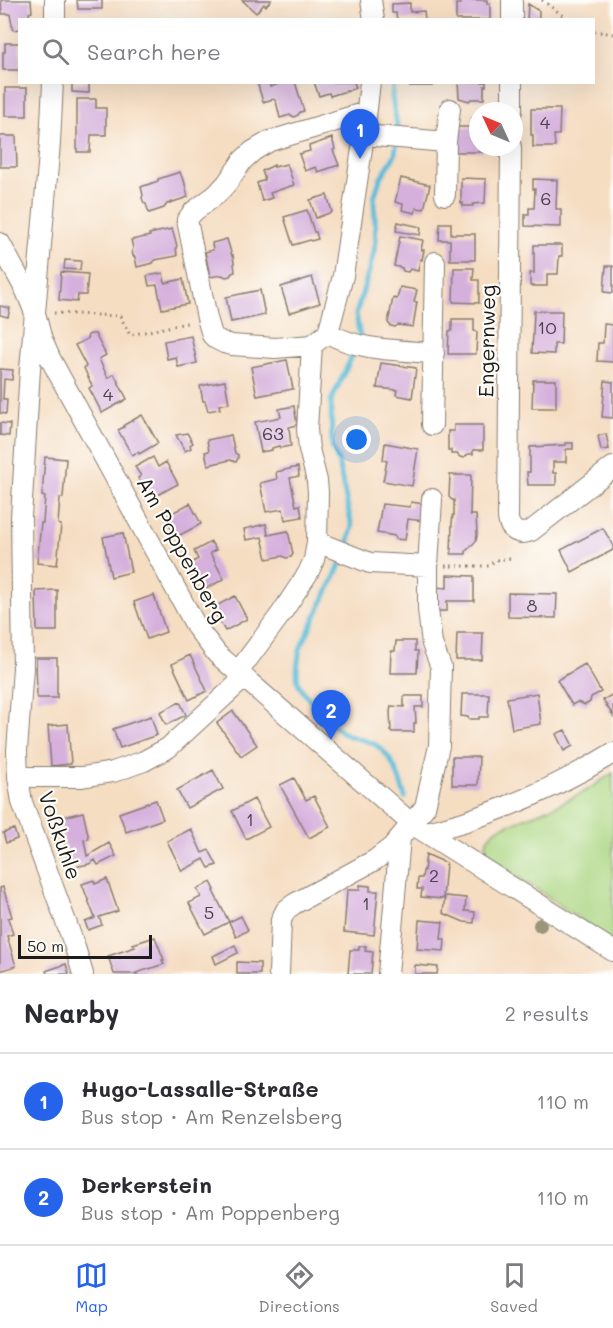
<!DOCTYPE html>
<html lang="en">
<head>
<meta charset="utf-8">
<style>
  body { margin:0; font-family:Mali,sans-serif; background:#f2f2f3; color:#2b2b33 }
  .compass { position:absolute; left:469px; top:102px; width:54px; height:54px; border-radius:50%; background:#fff; box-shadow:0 6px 24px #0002; rotate:314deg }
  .scale { position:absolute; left:18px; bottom:15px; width:134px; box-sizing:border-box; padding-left:6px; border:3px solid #1c1c1c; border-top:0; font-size:16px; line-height:21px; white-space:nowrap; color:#1c1c1c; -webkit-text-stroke:4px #fdfcf7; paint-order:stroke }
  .you { position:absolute; left:357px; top:440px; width:21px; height:21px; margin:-15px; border:4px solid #fff; border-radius:50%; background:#1a73e8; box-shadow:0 0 0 9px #1a73e833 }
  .badge { display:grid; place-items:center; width:39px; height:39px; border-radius:50%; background:#2563eb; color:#fff; font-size:20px; font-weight:700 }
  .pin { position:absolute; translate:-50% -50px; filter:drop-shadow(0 2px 3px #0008) }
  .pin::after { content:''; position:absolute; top:32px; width:21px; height:18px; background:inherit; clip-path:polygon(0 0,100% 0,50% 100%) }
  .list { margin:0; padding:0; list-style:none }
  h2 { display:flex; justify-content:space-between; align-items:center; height:78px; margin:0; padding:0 24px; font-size:26px }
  h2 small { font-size:20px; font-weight:400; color:#7c7c81 }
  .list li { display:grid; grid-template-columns:39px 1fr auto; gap:18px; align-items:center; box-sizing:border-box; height:96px; padding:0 24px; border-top:2px solid #e1e1e2 }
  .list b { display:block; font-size:22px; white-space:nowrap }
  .list p { margin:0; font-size:20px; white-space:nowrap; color:#7c7c81 }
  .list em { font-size:20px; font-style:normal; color:#7c7c81 }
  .icon { flex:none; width:33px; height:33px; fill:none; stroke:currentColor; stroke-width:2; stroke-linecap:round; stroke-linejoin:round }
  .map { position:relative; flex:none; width:613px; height:974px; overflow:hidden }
  .search { position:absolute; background:#fff; box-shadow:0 6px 24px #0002; left:18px; right:18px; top:18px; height:66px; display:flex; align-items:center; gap:15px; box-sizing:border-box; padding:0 21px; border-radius:0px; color:#7c7c81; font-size:22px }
  .sheet { height:270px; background:#fff }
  nav { display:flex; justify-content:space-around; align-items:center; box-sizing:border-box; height:84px; border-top:2px solid #e1e1e2; background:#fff; font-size:16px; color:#7c7c81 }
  nav a { display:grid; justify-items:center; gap:3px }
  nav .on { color:#2563eb }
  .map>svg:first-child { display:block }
  .green { fill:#acd784; stroke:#647a50; stroke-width:1.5 }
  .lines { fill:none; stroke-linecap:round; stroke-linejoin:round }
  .stream { stroke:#59bcd8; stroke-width:5 }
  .building { fill:#d5b0dd }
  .minor-casing { stroke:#887c6f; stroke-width:22 }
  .path { stroke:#887c6f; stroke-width:3; stroke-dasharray:1.5 4.5; stroke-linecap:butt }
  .minor { stroke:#fff; stroke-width:20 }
  .tree { fill:#99977a }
  .labels { text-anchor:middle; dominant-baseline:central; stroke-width:4.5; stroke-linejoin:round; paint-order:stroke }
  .number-label { font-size:18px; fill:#4a414c }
  .street-label { font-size:21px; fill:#1c1c1c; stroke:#fdfcf7 }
</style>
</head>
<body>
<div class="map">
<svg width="613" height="974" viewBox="0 0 613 974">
  <rect width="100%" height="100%" fill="#fdfcf7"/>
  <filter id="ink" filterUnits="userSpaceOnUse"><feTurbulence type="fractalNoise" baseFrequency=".0167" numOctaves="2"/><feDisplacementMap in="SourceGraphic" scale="12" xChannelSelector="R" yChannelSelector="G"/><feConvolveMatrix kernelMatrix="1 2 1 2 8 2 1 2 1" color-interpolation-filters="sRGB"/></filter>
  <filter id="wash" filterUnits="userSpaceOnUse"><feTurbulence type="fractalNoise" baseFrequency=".008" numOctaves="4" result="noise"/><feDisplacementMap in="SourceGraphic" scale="24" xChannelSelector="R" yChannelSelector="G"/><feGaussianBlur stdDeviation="1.35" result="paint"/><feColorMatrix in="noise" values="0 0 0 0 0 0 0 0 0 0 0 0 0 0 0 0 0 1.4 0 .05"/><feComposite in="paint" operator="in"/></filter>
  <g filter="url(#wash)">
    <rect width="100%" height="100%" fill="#f5ddc2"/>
    <path class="green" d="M613,773V942L541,892L494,861L485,852L487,839L497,829L553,807L584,792Z"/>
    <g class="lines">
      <path class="stream" d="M393,82L392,97L398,131
        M360,338L356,314L369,271L376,242L374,198L380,179L395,155L396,146
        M348,545L352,527L338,461L332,447L331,401L354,352
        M342,561L300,649C298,659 296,672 298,682C301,693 334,728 345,734C354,739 367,739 376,745C393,756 400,779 405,797"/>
    </g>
    <g id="blocks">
      <path class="building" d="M1,0H31L32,12L29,13L30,20H20V29L13,30L10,14H2Z
        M77,0H102V9H78Z
        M242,0H271L266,6L264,4L256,13Z
        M461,0H487V4H490V20H456V4H461Z
        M410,3V12L424,11L425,20H397L396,13H392V4Z
        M528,4L539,11V20H527Z
        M5,43H20V70H3V52H5Z
        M89,82V93L72,92V83Z
        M257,82H269L270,87L284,82H295L304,111L300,112L298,115L294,117L290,115L280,118L276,101L273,99L263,102Z
        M314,82H354L356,88L330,96L329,93L319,96Z
        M409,82H432V86H409Z
        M458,82H486V86H484V99H471L469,101L459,98Z
        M5,88H27V116H5Z
        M77,99H96V108H106V135H91L90,152H77Z
        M531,109H560L559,135H554L555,147H533V135H531Z
        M472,118H478V147H483V152H452L453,127H472Z
        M0,136H16L17,167H0Z
        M332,138L335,149L333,150L339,165L318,172L316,167L305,171L299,154L310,151L309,146Z
        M287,164L294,185L270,193L272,198L262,201L257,183L265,180L262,171L274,165V167Z
        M180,172L183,180H184L188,197L167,204L164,208L149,213L146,204L144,203L142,198L143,195L141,187L158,181V179Z
        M401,178L430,185L424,209L416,208L415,213L402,210L403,204L395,202Z
        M461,178L486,179L485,203L473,204V206H463V203H461Z
        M533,179L557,180L556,209H561V227L525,226V214H529V208H534L535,189H533Z
        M327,195L332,212L316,218L310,200Z
        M307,210L314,232H316L318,239L311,241L310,240L293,245L284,217Z
        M398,222L421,227L420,235L396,231Z
        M440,223H451V234H475V260H450V240H439Z
        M172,229L177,246L176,247L177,256L155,260L153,263L137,267L135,257L133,256L132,251L133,248L131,240L150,236L149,234Z
        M400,236L423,240L421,250H424L422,260L420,259L418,271L410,269L408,272L403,271L402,268L394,266Z
        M227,239L232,256L233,255L235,272L232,273L230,276L226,277L222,275L210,277L205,252L213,250L212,243Z
        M534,245H562V256H559L558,274H547V286H530V273H534Z
        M65,260L81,261L80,270L64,269Z
        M606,266H613V293L604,292Z
        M454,268H474L473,280H479V303L453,302Z
        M61,272L88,274L86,295H78L77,302L59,300Z
        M163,273L165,283L183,279L188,304L162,309L157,285L149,286L147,276Z
        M312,277L320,303L289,313L281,287Z
        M400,287L417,290L414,302H417L413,327L398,325L395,327L391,326L388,323L393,298L397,299Z
        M260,290L265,315L231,322L226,297Z
        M0,306L10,308L8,317L0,315Z
        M534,311H562L561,344H554V354L532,353Z
        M452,319H474V331L477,332L476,354H448L449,331H452Z
        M604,324L613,325V362L597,361L598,343H603Z
        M91,334H95L106,355L99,359L108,378L114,374L127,399L102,413L89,388L92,386L84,368L86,366L75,345L87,339L88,335Z
        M191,336L197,363L178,367L176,357L167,359L164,341Z
        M287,360L293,389L257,396L251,367Z
        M381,363L416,368L412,398L396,395L397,390L377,388Z
        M0,369L13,370L12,380L4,379L3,399H7L6,414L0,413Z
        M533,380H556V408H532Z
        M225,381L229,403L219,405L220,409L208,411L205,401H203L200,386Z
        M605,381L613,382V418L602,417Z
        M294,406L297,425L289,427L291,446L280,448L279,446L272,448V450L261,452L255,422L281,417L279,409Z
        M142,415L158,443L139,454L138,452L132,455L118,430L124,427V425Z
        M0,423L10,424L9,436L0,435Z
        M454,425H483V450H473V454H468L464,458L460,457L457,454H451V450H448V431H454Z
        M187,433L193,443L190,445L191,448L185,451L176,435Z
        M606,434L609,449L601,450L598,436Z
        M231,435L235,453L238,455V458L236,462L230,460L208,465L205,452L209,451L207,440Z
        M385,443L418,449L412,486L383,481L387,461L383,460Z
        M565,443H573V449H567L566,450V462H553V473H556V485H528L527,472H530V447L566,445Z
        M45,457L66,459L63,498H60L58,524L61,525L57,565L37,563L41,523H43L44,509L45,497L42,496Z
        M153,457L158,467L166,462L178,484L150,499L138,478L141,476L135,467Z
        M298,467L299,476L290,478L296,506L300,505L302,517L285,520L283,509L266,512L260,483L277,479L276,472Z
        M450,475H471L470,515H476L477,535L476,541L466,551V554H451L452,523L453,515H454V500H452L449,497Z
        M411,502L424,504V521L408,519L405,540L396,539L395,536L377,533L382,504L410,507Z
        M190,503L201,524L176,537L165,517Z
        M266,524L268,535L288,531L293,554L291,557L286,558L283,556L267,559L262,537L246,540L244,529Z
        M603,528L613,546V550L572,572L561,550Z
        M123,533L131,572L111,577L103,537Z
        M211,542L216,550L210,553L224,579L200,592L186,566L198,559L194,551Z
        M447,575L474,576V601H447V611H435V587L447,588Z
        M57,590V631H37L36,591Z
        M508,593L557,594L556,618L508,617Z
        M154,595L166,632L147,639L134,602Z
        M235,596L247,619L225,631L212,608Z
        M457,633H483L482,660H456Z
        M396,641H415V651H418L417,673H390L391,651H395Z
        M190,655L207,691L189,700L172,664Z
        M36,658H57V698H37Z
        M585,664L601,692L591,697L590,702L585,705L577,702L572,705L557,680Z
        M537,693L541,724L512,729L507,698Z
        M462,694H489L488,717H479V719H469L468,717L461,716Z
        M613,694V716L603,700Z
        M404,696H423V707H415L416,723H414V732H391L390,712L391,706L404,707Z
        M180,702L186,715L166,725L160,712Z
        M233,711L257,745L241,756L217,723Z
        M151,716L157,735L120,748L113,729Z
        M68,724L71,764L51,766L48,726Z
        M565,730L573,746L564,751L556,734Z
        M452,757H479L478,785H452Z
        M213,770L223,789L187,808L177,790Z
        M294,778L306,800L314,796L330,827L309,838L280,785Z
        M254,799L269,827L246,839L232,811Z
        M156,800L163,819L126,832L119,813Z
        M83,812L89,839L84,840L87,856L109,843L116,856L98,865L95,860L89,864L70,868L59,818Z
        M14,829L17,839L6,843L3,833Z
        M191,829L202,853L209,850L217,865L209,868L204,859L182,871L167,841Z
        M426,854L446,863L443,899L421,897L422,889H417L418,878H422L423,871H424Z
        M107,879L118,911L99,917L102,925L88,930L85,922L95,918L82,884L94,880L95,884Z
        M211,882L215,890L213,891L229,922L205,934L189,903L201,897L197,889Z
        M360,885L370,886V891H378L374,935L344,932L347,890H360Z
        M3,887L12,917L8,918L13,934L7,936L16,966L0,971V888Z
        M445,896L466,898L465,911L475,912L474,923L464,922L443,913Z
        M241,916L248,930L236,937L229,922Z
        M419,920L443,922L441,939H445L444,951L417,949Z
        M155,937L164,960H162L164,964L136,973L137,974H114L108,956L135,947L133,944Z
        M235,945L238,953L216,964L213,956Z
        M359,946H366L365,951L373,952L371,974H348L350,950H359Z
        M237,962L260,963V974H237Z
        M66,964L69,974H47L46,971Z
        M415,965L438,967L437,974H415Z"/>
    </g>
  </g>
  <g filter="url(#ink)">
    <use href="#blocks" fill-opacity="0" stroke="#887c6f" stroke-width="1.5"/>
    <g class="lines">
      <g class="minor-casing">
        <path id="minor" d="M55,0V20
          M371,0L374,20
          M512,20V0
          M53,82L50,143L30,369L21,517L23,668L17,751L18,777L22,802L74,944L83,974
          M512,111V82
          M364,135L446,142
          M511,147L508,518C509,530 519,536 531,531L613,467
          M445,195L446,142L450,109
          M0,243L26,291L35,313L42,340L51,360L197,628L217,654L412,824L613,951
          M328,333C359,351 398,350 434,353
          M312,345L275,348L232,345L224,343L216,339L212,335L207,318L187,220L193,212L217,194L227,183L243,160L253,151L270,141L366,112
          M432,425L435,262
          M317,542L370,563L428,566
          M238,672L281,614L308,573L314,560L317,542L318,492L317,481L309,449L307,429L312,345L328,333L343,276L364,135L370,82
          M18,777H82L113,772L144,761L168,748L244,678
          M426,832C442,828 459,824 475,818C523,802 569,780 613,753
          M279,974L281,920L286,910L294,904L375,860L392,847L425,807L439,746L441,667L432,644L428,609V566L432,499
          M388,974L400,838"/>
      </g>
      <path class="path" d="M542,0L569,20
        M594,31L613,34
        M54,313L120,316L130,335L191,322
        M445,566H489L495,560L512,558"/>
      <use href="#minor" class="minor"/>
    </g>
    <circle class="tree" cx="540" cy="925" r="7"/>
  </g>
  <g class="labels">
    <g class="number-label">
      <text x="545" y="122">4</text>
      <text x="546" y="198">6</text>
      <text x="547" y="327">10</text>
      <text x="108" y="394">4</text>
      <text x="273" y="433">63</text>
      <text x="532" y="605">8</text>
      <text x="250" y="819">1</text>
      <text x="434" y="875">2</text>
      <text x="366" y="903">1</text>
      <text x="209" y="912">5</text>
    </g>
    <g class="street-label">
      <text transform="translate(486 341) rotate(-89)">Engernweg</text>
      <text transform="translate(183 549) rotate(61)">Am Poppenberg</text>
      <text transform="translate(61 835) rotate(71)">Voßkuhle</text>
    </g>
  </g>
</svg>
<svg class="compass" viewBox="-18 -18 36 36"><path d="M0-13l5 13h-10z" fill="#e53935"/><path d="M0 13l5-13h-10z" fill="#7c7c81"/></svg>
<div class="scale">50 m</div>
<div class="you"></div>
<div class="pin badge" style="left:360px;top:159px">1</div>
<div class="pin badge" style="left:331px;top:740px">2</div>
<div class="search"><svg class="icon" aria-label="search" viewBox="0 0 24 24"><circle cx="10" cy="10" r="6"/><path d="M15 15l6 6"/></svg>Search here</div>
</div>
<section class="sheet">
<h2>Nearby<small>2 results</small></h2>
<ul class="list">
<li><span class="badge">1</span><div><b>Hugo-Lassalle-Straße</b><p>Bus stop · Am Renzelsberg</p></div><em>110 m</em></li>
<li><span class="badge">2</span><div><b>Derkerstein</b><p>Bus stop · Am Poppenberg</p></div><em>110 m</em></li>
</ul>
</section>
<nav>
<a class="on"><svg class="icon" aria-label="map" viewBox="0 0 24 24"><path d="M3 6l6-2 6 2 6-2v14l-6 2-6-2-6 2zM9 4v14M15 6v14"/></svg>Map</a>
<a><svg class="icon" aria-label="directions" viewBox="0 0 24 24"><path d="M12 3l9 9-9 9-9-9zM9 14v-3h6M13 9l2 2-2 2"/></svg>Directions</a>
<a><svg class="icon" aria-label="saved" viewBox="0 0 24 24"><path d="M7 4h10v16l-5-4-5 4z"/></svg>Saved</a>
</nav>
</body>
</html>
